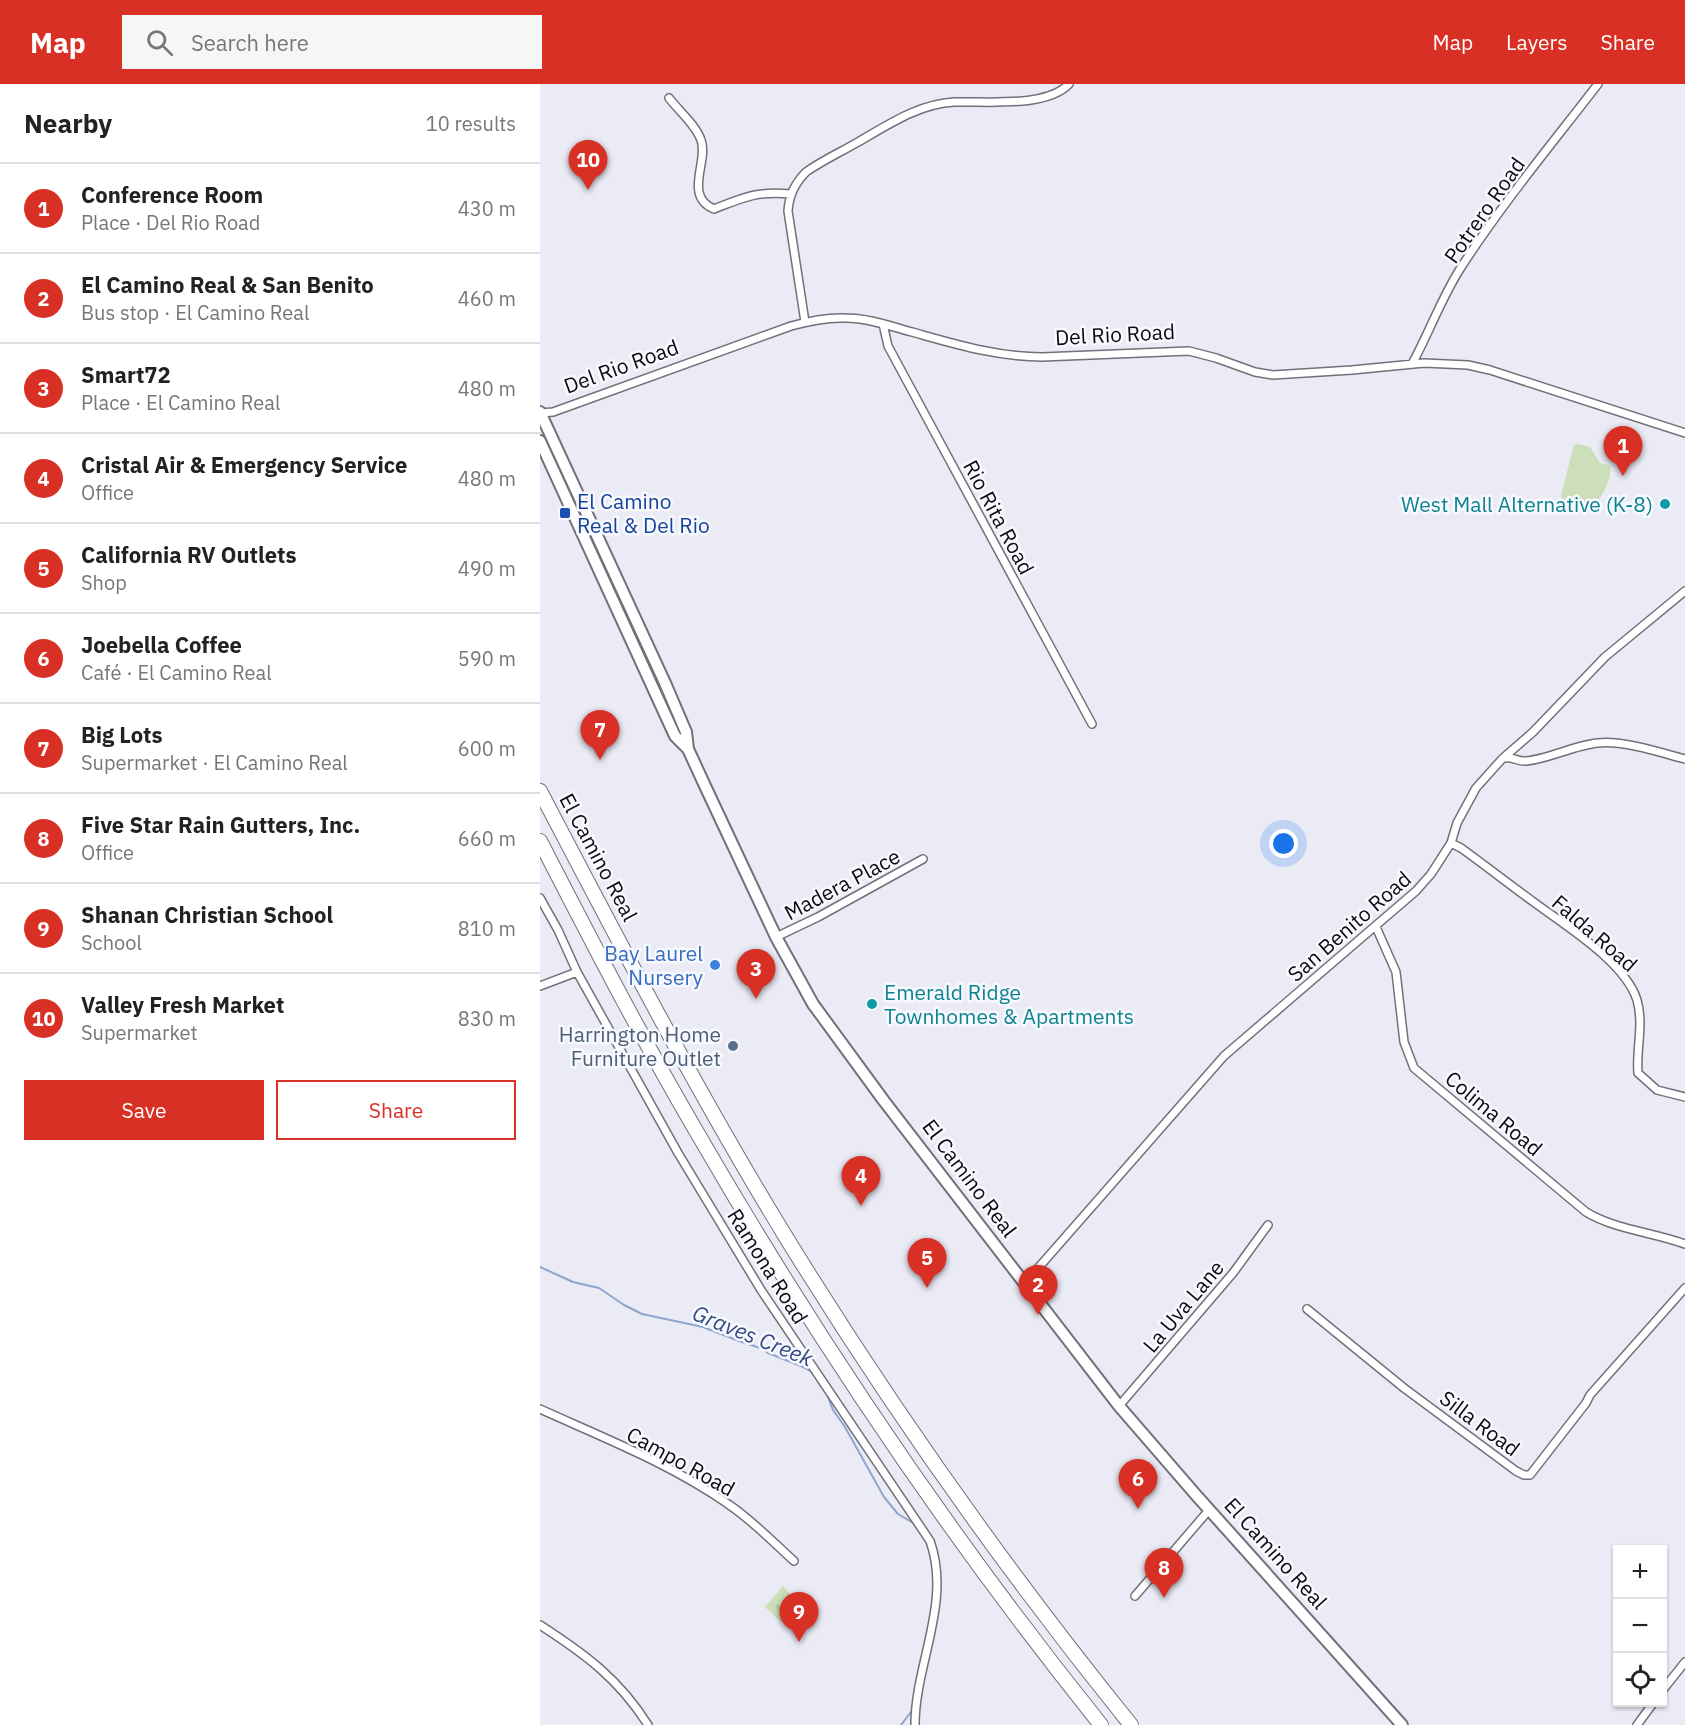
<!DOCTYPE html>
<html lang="en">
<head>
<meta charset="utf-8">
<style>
  body { margin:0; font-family:"IBM Plex Sans",sans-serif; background:#f6f6f6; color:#222 }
  .controls { position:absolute; right:18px; bottom:18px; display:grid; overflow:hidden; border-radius:0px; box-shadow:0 2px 4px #0004 }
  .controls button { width:54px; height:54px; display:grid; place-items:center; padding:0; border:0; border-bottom:2px solid #e0e0e0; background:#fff; color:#222; font:30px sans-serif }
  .you { position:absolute; left:744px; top:760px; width:21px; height:21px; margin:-15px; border:4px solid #fff; border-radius:50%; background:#1a73e8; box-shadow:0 0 0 9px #1a73e833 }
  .badge { display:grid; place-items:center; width:39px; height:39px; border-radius:50%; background:#d93025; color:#fff; font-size:20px; font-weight:700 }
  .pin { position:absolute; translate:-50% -50px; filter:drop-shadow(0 2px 3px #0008) }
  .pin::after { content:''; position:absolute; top:32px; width:21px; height:18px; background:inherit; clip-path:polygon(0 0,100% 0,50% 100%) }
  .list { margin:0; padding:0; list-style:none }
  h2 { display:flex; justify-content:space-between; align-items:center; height:78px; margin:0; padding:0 24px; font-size:26px }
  h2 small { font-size:20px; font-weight:400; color:#767676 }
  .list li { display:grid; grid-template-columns:39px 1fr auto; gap:18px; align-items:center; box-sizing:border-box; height:90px; padding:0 24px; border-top:2px solid #e0e0e0 }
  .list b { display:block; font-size:22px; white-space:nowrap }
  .list p { margin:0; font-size:20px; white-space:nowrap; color:#767676 }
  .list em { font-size:20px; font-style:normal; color:#767676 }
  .actions { display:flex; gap:12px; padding:18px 24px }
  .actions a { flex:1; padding:14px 0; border:2px solid #d93025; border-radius:0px; text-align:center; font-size:21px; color:#d93025 }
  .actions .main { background:#d93025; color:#fff }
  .icon { flex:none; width:33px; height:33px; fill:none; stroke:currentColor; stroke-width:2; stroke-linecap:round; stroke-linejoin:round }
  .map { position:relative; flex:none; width:1145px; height:1641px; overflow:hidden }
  header { display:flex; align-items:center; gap:36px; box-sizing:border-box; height:84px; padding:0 30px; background:#d93025; color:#fff }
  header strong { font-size:28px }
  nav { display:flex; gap:33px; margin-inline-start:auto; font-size:21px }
  .search { width:420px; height:54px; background:#f6f6f6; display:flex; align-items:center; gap:15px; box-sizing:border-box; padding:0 21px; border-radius:0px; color:#767676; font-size:22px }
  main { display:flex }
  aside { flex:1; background:#fff }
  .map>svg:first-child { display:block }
  .grass { fill:url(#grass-tufts) }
  .pitch { fill:#ccdfb8 }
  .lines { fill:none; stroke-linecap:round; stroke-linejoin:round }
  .stream { stroke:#8fa5ce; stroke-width:2 }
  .street-casing { stroke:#70717a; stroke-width:10 }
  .secondary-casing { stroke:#70717a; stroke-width:14 }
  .highway-casing { stroke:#70717a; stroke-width:16 }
  .street { stroke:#fff; stroke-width:7 }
  .secondary { stroke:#fff; stroke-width:10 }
  .highway { stroke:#fff; stroke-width:14 }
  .culture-dot { fill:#0f9aa8; stroke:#f8f9ff; stroke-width:2 }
  .transit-dot { fill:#1a4fb4; stroke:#f8f9ff; stroke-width:2 }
  .shop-dot { fill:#3f7fe0; stroke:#f8f9ff; stroke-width:2 }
  .service-dot { fill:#5c6f8a; stroke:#f8f9ff; stroke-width:2 }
  .labels { text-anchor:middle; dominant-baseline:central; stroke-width:5; stroke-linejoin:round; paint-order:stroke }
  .street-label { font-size:21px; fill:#0b0b0f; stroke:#f8f9ff }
  .transit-label { font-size:21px; fill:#164399; stroke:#f8f9ff; text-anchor:start }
  .culture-label { font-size:21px; fill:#0d838f; stroke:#f8f9ff; text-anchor:end }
  .shop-label { font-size:21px; fill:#366cbe; stroke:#f8f9ff; text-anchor:end }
  .service-label { font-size:21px; fill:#4e5e75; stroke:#f8f9ff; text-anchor:end }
  .water-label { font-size:22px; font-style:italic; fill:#304b81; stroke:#f8f9ff }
</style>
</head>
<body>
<header>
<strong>Map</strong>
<div class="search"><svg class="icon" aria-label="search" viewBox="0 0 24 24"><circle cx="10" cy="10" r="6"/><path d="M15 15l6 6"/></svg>Search here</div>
<nav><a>Map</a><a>Layers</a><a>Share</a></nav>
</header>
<main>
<aside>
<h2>Nearby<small>10 results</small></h2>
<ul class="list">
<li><span class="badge">1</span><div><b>Conference Room</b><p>Place · Del Rio Road</p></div><em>430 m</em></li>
<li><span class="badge">2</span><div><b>El Camino Real &amp; San Benito</b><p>Bus stop · El Camino Real</p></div><em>460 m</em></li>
<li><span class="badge">3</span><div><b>Smart72</b><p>Place · El Camino Real</p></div><em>480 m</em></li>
<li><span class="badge">4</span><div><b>Cristal Air &amp; Emergency Service</b><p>Office</p></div><em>480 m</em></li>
<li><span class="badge">5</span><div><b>California RV Outlets</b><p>Shop</p></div><em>490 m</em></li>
<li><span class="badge">6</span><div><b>Joebella Coffee</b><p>Café · El Camino Real</p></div><em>590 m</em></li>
<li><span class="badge">7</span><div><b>Big Lots</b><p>Supermarket · El Camino Real</p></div><em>600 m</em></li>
<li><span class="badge">8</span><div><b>Five Star Rain Gutters, Inc.</b><p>Office</p></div><em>660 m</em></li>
<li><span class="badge">9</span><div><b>Shanan Christian School</b><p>School</p></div><em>810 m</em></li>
<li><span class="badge">10</span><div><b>Valley Fresh Market</b><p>Supermarket</p></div><em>830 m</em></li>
</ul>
<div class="actions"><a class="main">Save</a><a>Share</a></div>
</aside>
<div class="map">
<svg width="1145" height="1641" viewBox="0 0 1145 1641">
  <defs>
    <pattern id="grass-tufts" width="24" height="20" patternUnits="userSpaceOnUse" patternTransform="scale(1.5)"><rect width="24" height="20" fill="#ccdfb8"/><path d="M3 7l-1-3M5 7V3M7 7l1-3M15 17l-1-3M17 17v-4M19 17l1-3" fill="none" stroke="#aebe9d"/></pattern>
  </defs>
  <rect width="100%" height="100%" fill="#eaebf5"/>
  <path class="grass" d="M243,1502L250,1510L240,1519L252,1532L241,1538L225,1523Z"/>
  <path class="pitch" d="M1038,360L1050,363L1060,379L1070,382C1071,390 1069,398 1065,405C1055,427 1042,427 1022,417L1021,411L1034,361Z"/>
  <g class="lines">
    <path class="stream" d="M0,1183L33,1198L59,1204L84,1221L102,1230L163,1243L199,1257L223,1265L228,1269L261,1282L271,1287L276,1294
      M286,1308L293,1326L305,1343L344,1413L358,1430L375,1440
      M361,1641L374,1624"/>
    <g class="street-casing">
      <path id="street" d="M129,14C139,27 156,41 161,56C169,77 143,112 174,125C205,113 216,107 251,110
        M265,238L248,127C249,111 255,99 266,88C283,76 301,68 318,58C348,41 378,20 414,18C446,17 506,24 529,0
        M343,240L348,262L552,640
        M872,280C889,249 901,215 920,185C961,121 1011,61 1058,0
        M1,329L13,328L251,242C269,237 286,233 305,234C328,234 350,242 372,248C415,260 457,273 502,273L649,267L676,274L715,288L733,291L812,286L884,279L928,281L950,286L1145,349
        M964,674C972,672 978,678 986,677C1009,675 1035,661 1058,659C1082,656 1122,669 1145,675
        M911,759L921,764C946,782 970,801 995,819C1026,842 1085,878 1097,916C1104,940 1096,965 1098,989L1117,1006L1145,1013
        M0,814L18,846L37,888L138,1069L221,1206L390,1457C412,1518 375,1580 375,1641
        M836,843L856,888L864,958L874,984L1046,1128C1076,1146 1113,1148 1145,1160
        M236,853L278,833L383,775
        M0,902L37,888
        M485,1199L684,972L876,807L891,790L911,759L917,739L936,704L962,675L993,648L1065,573L1145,507
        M767,1225L864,1304L976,1387L984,1391H990L1046,1319L1050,1311L1145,1204
        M579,1322L693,1189L728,1141
        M0,1325C64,1354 131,1380 188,1420C212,1436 233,1458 254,1477
        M595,1512L669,1426
        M0,1541C45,1570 79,1595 108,1641
        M1122,1607L1145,1578
        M1097,1641L1114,1618"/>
    </g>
    <g class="secondary-casing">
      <path id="secondary" d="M0,328L125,599L146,648L148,665L166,704L236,853L273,920L344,1017L579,1322L656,1411L862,1641
        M0,357L135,652L148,665"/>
    </g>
    <g class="highway-casing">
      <path id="highway" d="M0,707C78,856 156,1006 244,1150C349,1321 465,1485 591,1641
        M0,757C50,854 100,951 155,1045C275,1253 410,1453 561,1641"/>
    </g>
    <use href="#street" class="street"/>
    <use href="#secondary" class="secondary"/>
    <use href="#highway" class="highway"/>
  </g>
  <g class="culture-dot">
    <circle cx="1125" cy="420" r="6"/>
    <circle cx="332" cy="920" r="6"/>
  </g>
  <rect class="transit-dot" x="19" y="423" width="12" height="12" rx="3"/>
  <circle class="shop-dot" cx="175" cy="881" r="6"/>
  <circle class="service-dot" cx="193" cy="962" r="6"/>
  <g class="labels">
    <g class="street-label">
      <text transform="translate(944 126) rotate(-55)">Potrero Road</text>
      <text transform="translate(575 250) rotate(-3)">Del Rio Road</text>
      <text transform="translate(81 282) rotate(-20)">Del Rio Road</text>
      <text transform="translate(459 433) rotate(62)">Rio Rita Road</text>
      <text transform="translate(59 773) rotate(62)">El Camino Real</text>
      <text transform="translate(302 800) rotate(-28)">Madera Place</text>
      <text transform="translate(809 842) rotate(-41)">San Benito Road</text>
      <text transform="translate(1055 849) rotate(41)">Falda Road</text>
      <text transform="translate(954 1029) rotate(40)">Colima Road</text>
      <text transform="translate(430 1094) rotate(53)">El Camino Real</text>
      <text transform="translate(228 1182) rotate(58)">Ramona Road</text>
      <text transform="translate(643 1222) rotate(-50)">La Uva Lane</text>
      <text transform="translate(940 1339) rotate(37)">Silla Road</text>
      <text transform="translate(141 1377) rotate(29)">Campo Road</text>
      <text transform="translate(736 1469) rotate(48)">El Camino Real</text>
    </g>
    <g class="transit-label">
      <text x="37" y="417">El Camino<tspan x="37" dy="24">Real &amp; Del Rio</tspan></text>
    </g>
    <g class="culture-label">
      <text x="1113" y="420">West Mall Alternative (K-8)</text>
      <text x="344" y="908" text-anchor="start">Emerald Ridge<tspan x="344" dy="24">Townhomes &amp; Apartments</tspan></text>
    </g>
    <g class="shop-label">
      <text x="163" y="869">Bay Laurel<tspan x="163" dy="24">Nursery</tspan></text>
    </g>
    <g class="service-label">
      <text x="181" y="950">Harrington Home<tspan x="181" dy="24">Furniture Outlet</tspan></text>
    </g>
    <g class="water-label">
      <text transform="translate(213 1251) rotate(22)">Graves Creek</text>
    </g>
  </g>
</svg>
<div class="controls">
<button>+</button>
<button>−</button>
<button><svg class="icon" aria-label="locate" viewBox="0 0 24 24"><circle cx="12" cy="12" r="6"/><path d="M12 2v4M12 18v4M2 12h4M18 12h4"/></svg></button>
</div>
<div class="you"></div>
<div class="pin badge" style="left:1083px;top:392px">1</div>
<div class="pin badge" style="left:498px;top:1231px">2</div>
<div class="pin badge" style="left:216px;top:915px">3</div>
<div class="pin badge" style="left:321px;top:1122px">4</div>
<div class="pin badge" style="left:387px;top:1204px">5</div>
<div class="pin badge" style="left:598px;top:1425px">6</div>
<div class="pin badge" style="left:60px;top:676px">7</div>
<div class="pin badge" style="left:624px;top:1514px">8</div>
<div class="pin badge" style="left:259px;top:1558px">9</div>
<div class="pin badge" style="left:48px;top:106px">10</div>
</div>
</main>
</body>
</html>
